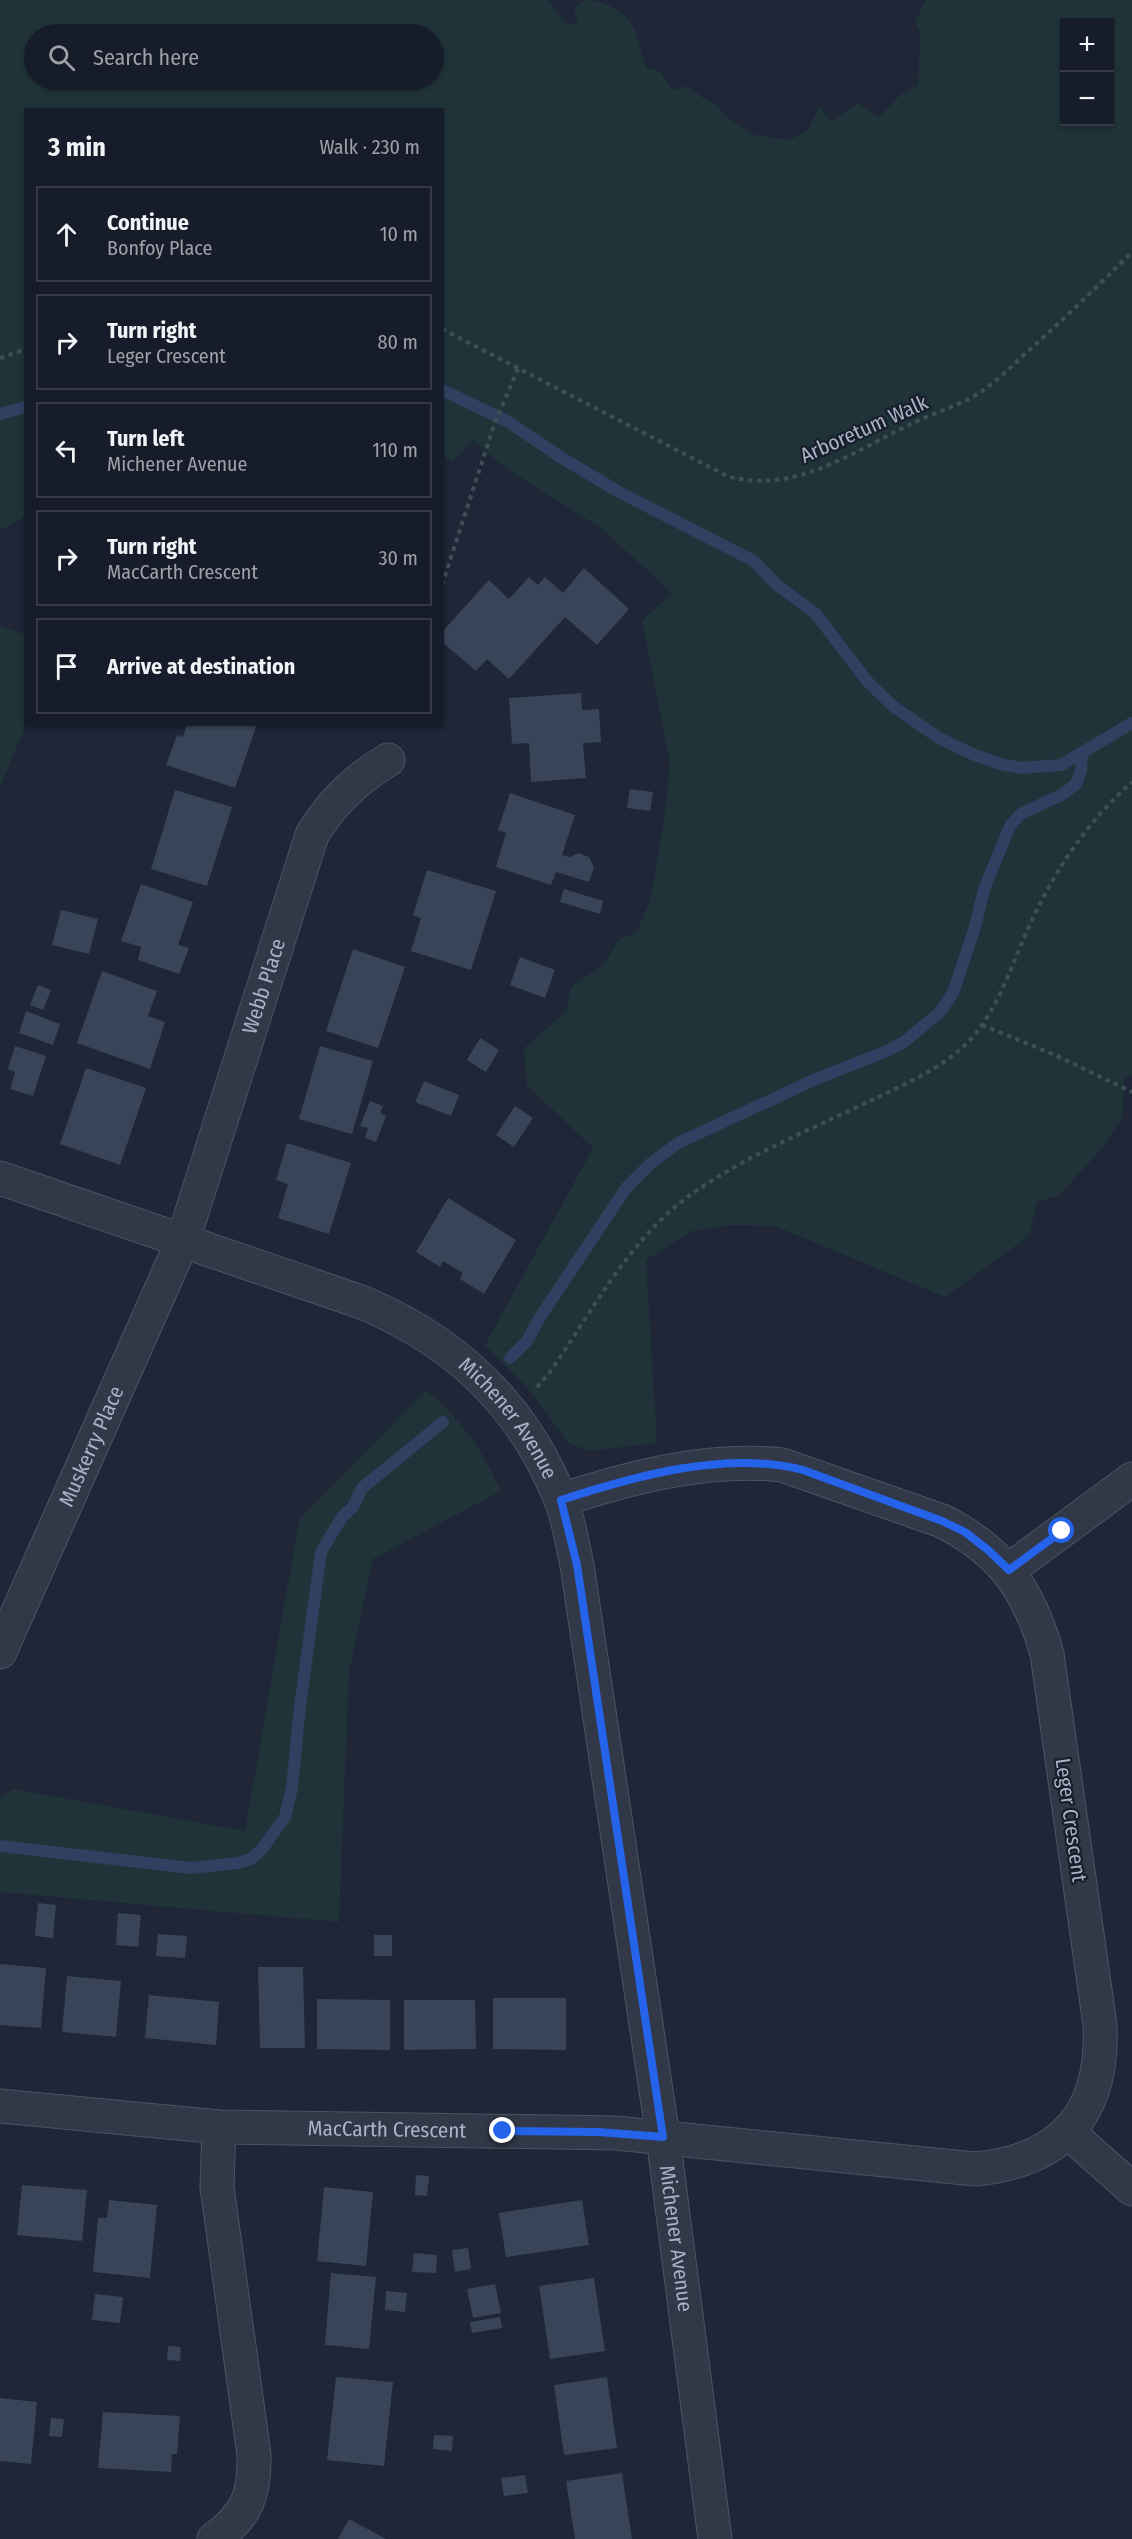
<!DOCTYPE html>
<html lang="en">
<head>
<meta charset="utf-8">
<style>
  body { margin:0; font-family:"Fira Sans Condensed",sans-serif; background:#232935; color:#f1f3f6 }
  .controls { position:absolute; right:18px; top:18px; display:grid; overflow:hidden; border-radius:0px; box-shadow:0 2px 4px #0004 }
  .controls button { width:54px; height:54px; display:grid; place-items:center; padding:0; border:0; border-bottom:2px solid #353a46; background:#161c29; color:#f1f3f6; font:30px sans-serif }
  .stop { position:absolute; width:18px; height:18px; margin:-14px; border:4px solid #2563eb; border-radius:50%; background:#fff }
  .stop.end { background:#2563eb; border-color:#fff; box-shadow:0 2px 6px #0008 }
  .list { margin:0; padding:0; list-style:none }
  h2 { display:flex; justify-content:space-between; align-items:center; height:78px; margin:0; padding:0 24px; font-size:26px }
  h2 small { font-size:20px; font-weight:400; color:#9ea1a8 }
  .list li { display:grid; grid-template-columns:39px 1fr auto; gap:18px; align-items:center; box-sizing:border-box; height:96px; margin:0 12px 12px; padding:0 12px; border:2px solid #353a46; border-radius:0px }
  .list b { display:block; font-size:22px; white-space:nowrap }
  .list p { margin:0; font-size:20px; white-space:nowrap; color:#9ea1a8 }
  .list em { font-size:20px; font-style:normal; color:#9ea1a8 }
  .icon { flex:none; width:33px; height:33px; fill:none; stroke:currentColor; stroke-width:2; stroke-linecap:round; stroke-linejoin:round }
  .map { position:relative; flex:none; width:1132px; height:2539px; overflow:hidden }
  .search { position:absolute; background:#161c29; box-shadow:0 2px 4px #0004; left:24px; top:24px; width:420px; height:66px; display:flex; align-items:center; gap:15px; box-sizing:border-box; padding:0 21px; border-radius:33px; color:#9ea1a8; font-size:22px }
  .panel { position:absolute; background:#161c29; box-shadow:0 2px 4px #0004; left:24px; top:108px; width:420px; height:618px; border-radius:0px }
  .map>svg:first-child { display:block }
  .green { fill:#203338; fill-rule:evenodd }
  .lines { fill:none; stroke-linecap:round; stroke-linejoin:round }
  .stream { stroke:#2f4060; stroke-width:12 }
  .building { fill:#394458 }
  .minor-casing { stroke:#4c5363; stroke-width:35 }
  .tertiary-casing { stroke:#4c5363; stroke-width:35 }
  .path { stroke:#3d5056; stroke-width:4; stroke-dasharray:4.5 4.5; stroke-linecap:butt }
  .minor { stroke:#313847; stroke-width:33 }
  .tertiary { stroke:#313847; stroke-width:33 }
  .route { stroke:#2563eb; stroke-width:8 }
  .labels { text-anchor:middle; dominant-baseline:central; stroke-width:4.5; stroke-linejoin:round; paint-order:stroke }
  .street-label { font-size:21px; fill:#abb2c5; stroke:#171e2c }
</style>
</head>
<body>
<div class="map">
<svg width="1132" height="2539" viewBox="0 0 1132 2539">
  <rect width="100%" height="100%" fill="#1e2637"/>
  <path class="green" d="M0,0H548L567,25L578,22L574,9L584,0C604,0 628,12 635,31C641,45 639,53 647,68L660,71L672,90L688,86L703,98L715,103L729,119L755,135L789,140L807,131L820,106L831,122L858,103L879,117L900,95L918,85L920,33L915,22L926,0H1132V1075L1124,1078L1122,1118L1100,1151L1058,1196L1037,1202L1029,1236L945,1297L775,1226L733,1225L692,1231L646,1260L657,1443L589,1451L568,1443L527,1387L485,1345L593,1148L527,1085L524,1048L566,1012L571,987L603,965L619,939L637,932L651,897L664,819L670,763L642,621L672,593L602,529L504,467L473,440L453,461L443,456L442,110H26L25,517L0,530ZM1110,22V122H1064V22ZM434,34V80H34V34Z
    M0,625L25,635L26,725L0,787Z
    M426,1390C462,1419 482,1450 501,1491L373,1559L349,1672L339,1922L0,1892V1797L13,1789L245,1831L299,1520Z"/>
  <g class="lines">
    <path class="stream" d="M442,390L507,421L562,458L619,492L754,561L777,585L815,613L868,682L894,707L939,738L970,753L1000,764L1021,768L1061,765L1132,723
      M0,414L26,407
      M510,1358L527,1341L540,1317L626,1188L651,1163L678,1143L816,1079L887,1051L904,1042L940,1012L953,993L975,927L984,889L1010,826L1021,814L1063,794L1076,784L1081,770L1082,753
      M0,1846L191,1868L238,1863L251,1859L262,1849L285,1817L292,1788L300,1706L321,1552L342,1517L353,1507L362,1488L443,1422"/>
  </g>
  <path class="building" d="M584,568L629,609L597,645L565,617L509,679L487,659L476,671L442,642V632L489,580L509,599L529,577L538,585L545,577L563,593Z
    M581,693L582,710L599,709L601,742L583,743L586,778L531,782L529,743L512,744L509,698Z
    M187,724H257L235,788L166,765L177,735L183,737Z
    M630,789L653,792L650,811L627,808Z
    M175,790L232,807L207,886L151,869Z
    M510,793L575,815L562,855L570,857L579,853L589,857L594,867L589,882L556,872L551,885L496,867L506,833L498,830Z
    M427,870L496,891L471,970L411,951L421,918L413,915Z
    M141,884L193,902L178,945L189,948L179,974L138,960L141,947L121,941Z
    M564,889L603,901L600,914L560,902Z
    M61,910L98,919L89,954L52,945Z
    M353,949L405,967L378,1048L326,1031Z
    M520,957L555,970L545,998L510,985Z
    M102,971L157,991L148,1016L165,1022L150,1069L77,1043Z
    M38,985L51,990L43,1010L30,1005Z
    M26,1011L60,1024L53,1045L19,1033Z
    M480,1038L499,1050L486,1072L467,1060Z
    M15,1046L46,1056L33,1096L10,1089L15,1072L8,1069Z
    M320,1046L373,1061L352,1134L299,1119Z
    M86,1068L146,1088L120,1165L60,1144Z
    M424,1081L459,1095L451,1116L415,1102Z
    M370,1101L383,1106L380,1113L386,1116L376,1142L365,1138L368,1128L360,1126Z
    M515,1106L533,1118L514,1147L496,1135Z
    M287,1143L351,1163L329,1234L278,1218L288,1184L276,1180Z
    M448,1198L516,1240L484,1294L460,1279L463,1273L443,1261L440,1267L416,1252Z
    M38,1903L56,1905L53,1938L35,1936Z
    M118,1913L141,1915L138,1947L116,1945Z
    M158,1934L187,1936L185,1958L156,1956Z
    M374,1935H392V1956H374Z
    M0,1964L46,1968L41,2028L0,2025Z
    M258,1967H303L305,2048H260Z
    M67,1976L121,1981L116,2037L62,2032Z
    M149,1995L219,2002L216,2045L145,2038Z
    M493,1998H566V2050L493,2049Z
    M317,1999L390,2000V2050L317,2049Z
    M404,2000H475L476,2049L404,2050Z
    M416,2175L429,2176L427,2196L415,2195Z
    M22,2185L87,2190L82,2241L17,2235Z
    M324,2187L373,2192L366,2266L317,2261Z
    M109,2200L157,2205L150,2278L93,2272L98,2218H107Z
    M582,2200L589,2245L506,2257L499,2213Z
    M468,2248L471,2269L455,2272L452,2250Z
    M414,2253L437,2255L436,2273L412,2272Z
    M331,2273L376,2277L369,2349L325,2345Z
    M594,2278L605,2351L550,2359L539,2286Z
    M495,2284L501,2313L473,2318L467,2289Z
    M386,2291L407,2293L405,2312L385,2310Z
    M95,2294L123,2297L120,2323L92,2320Z
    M500,2317L502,2328L472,2333L470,2322Z
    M168,2346L181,2347L180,2361L167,2360Z
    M336,2377L393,2382L384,2466L327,2460Z
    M607,2377L617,2448L564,2455L554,2385Z
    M0,2398L37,2402L31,2464L0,2461Z
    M103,2412L180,2416L177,2454H172L171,2472L98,2468Z
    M51,2418L64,2419L62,2437L49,2436Z
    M434,2435L453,2436L452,2451L433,2449Z
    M622,2473L632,2539H575L566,2481Z
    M525,2475L528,2493L504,2496L501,2478Z
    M349,2519L386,2539H338Z"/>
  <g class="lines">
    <g class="minor-casing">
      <g id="minor">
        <path d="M1009,1570L1132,1479"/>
        <path id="s1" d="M0,1652L183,1240L312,835C331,803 356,779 388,760"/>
        <path id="s2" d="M0,2106L219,2127L616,2133L975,2169C1063,2161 1104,2112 1100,2025L1047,1654C1029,1590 1002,1551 942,1521L782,1465C708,1457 631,1477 561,1500"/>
        <path d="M1068,2132L1132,2189"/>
        <path d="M214,2539C247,2516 255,2494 254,2455L217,2187L219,2127"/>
      </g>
    </g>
    <g class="tertiary-casing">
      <g id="tertiary">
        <path id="s3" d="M0,1178L364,1303C456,1342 522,1404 560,1498C569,1519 572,1543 577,1565L663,2137L715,2539"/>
      </g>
    </g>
    <path class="path" d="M442,329L727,476C795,495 852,452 911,424C935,412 963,405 985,389C1003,376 1019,359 1036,344C1069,314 1101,283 1132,252
      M0,358L26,349
      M442,585L495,422L518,369
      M982,1025L1055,1055L1132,1092
      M537,1387L550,1372C591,1313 628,1242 686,1198C738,1159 814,1128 874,1099C907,1083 945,1067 970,1040C999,1009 1014,958 1032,920C1057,867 1088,821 1132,782"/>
    <use href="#minor" class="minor"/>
    <use href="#tertiary" class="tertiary"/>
  </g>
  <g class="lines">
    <path class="route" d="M503,2131L598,2132L663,2137L577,1565L561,1500C635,1476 727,1450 803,1470L942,1521L965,1532L988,1550L1009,1570L1062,1531"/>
  </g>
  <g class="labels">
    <g class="street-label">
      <text transform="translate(864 429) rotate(-24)">Arboretum Walk</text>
      <text stroke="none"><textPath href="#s1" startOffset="717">Webb Place</textPath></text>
      <text stroke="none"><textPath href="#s3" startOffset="573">Michener Avenue</textPath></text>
      <text stroke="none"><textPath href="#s1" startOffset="225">Muskerry Place</textPath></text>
      <text transform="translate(1071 1820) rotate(82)">Leger Crescent</text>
      <text stroke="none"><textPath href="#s2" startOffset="388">MacCarth Crescent</textPath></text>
      <text stroke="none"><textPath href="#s3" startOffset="1419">Michener Avenue</textPath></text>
    </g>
  </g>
</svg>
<div class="controls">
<button>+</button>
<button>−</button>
</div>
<div class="stop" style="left:1062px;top:1531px"></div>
<div class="stop end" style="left:503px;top:2131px"></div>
<div class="search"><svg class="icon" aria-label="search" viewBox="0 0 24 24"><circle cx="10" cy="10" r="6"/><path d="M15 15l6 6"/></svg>Search here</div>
<section class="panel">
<h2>3 min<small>Walk · 230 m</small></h2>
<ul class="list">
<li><svg class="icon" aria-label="ahead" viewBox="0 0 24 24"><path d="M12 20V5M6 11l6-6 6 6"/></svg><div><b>Continue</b><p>Bonfoy Place</p></div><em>10 m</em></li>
<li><svg class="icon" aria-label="right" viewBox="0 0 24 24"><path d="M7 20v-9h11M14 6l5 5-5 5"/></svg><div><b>Turn right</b><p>Leger Crescent</p></div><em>80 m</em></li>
<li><svg class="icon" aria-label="left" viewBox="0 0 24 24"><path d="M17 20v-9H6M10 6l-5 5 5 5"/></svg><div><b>Turn left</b><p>Michener Avenue</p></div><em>110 m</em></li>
<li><svg class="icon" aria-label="right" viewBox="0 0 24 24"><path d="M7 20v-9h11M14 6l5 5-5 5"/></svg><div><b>Turn right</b><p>MacCarth Crescent</p></div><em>30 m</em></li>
<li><svg class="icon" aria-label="arrive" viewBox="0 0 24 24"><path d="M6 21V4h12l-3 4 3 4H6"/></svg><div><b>Arrive at destination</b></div></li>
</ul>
</section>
</div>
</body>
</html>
